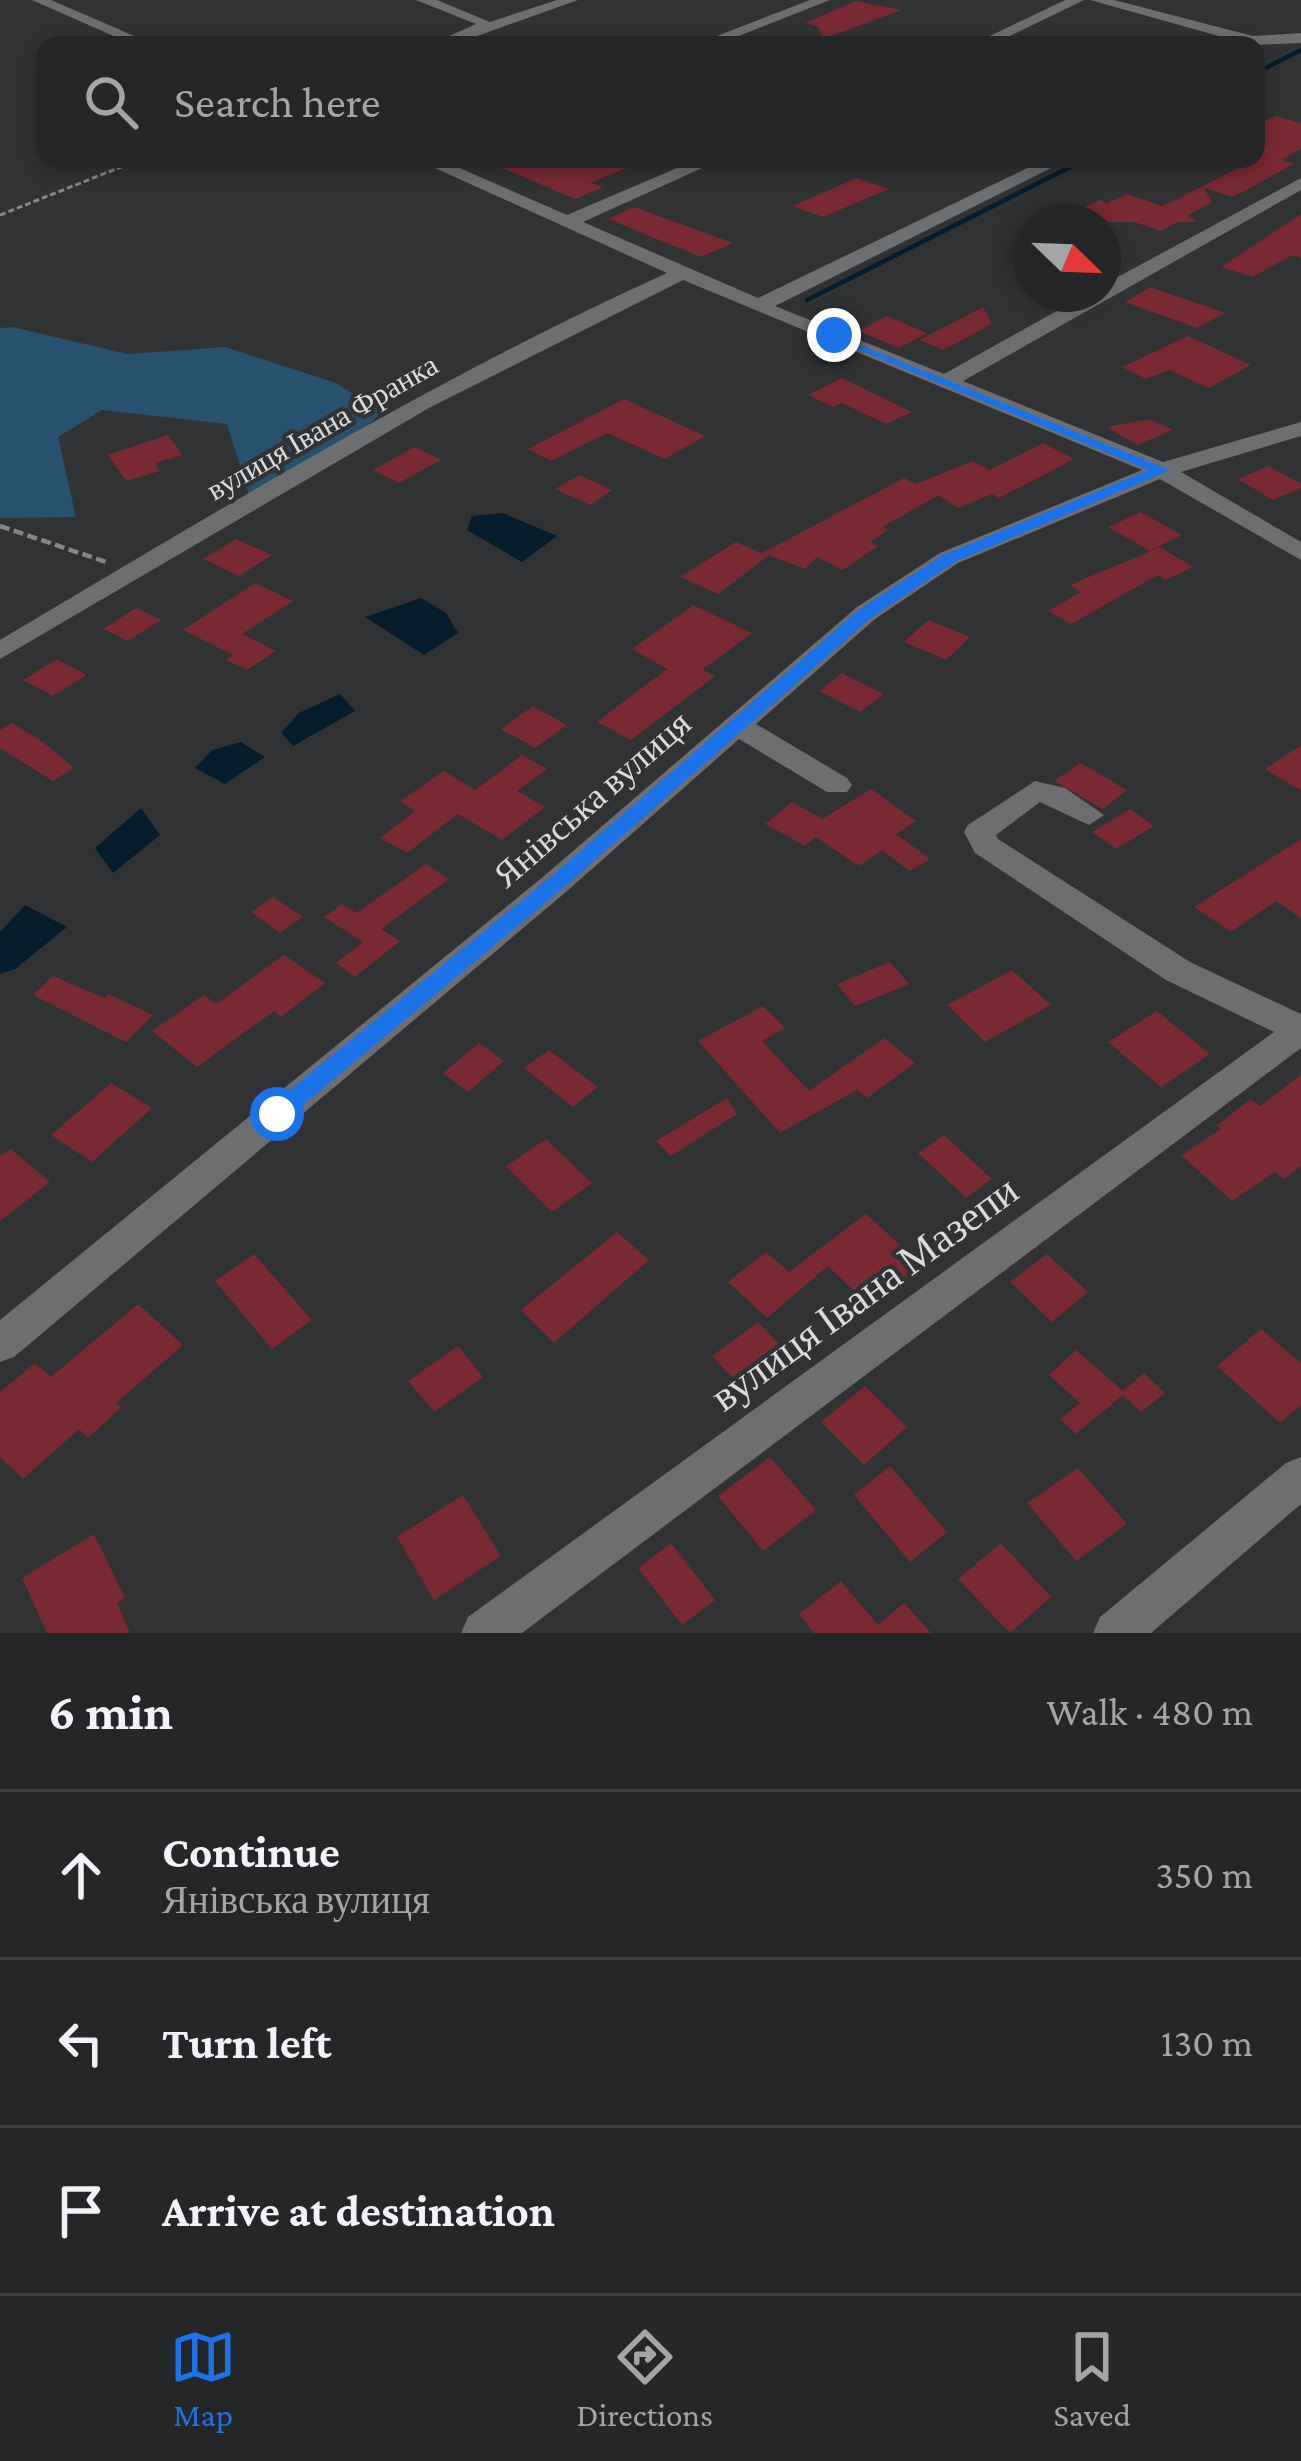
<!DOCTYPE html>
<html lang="en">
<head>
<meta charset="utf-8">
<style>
  body { margin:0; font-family:"Crimson Pro",serif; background:#2c2e2f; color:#f1f3f6 }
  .compass { position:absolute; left:1013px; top:204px; width:108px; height:108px; border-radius:50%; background:#242627; box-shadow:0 6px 18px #0003; rotate:113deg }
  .stop { position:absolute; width:36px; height:36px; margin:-27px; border:9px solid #1a73e8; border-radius:50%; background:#fff }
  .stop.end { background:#1a73e8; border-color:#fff; box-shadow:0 3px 12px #0008 }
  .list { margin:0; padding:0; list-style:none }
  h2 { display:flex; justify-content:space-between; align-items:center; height:156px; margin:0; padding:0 48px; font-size:51px }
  h2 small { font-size:39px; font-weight:400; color:#a3a5a7 }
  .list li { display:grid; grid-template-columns:78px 1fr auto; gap:36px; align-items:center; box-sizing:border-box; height:168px; padding:0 48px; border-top:3px solid #414344 }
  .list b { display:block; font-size:45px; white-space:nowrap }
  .list p { margin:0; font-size:39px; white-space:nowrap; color:#a3a5a7 }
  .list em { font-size:39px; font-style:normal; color:#a3a5a7 }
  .icon { flex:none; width:66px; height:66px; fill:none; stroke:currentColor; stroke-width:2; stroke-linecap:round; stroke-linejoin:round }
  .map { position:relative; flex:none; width:1301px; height:1633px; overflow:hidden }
  .search { position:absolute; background:#242627; box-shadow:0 6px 18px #0003; left:36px; right:36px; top:36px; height:132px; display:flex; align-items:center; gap:30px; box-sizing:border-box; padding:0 42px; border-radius:24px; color:#a3a5a7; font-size:45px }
  .sheet { height:660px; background:#242627 }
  nav { display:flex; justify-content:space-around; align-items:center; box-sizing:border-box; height:168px; border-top:3px solid #414344; background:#242627; font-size:33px; color:#a3a5a7 }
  nav a { display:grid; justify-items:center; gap:6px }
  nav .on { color:#1a73e8 }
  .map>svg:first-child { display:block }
  .green { fill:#26516f }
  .water { fill:#041c2c }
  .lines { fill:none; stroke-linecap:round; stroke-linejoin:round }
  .stream { stroke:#041c2c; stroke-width:4.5 }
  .building { fill:#792931 }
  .path-far1 { stroke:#838587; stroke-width:3; stroke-dasharray:6 3; stroke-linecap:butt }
  .path { stroke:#838587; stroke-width:4.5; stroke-dasharray:10 4.5; stroke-linecap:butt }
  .minor { fill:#6d6e6f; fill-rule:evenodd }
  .route { fill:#1a73e8 }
  .labels { text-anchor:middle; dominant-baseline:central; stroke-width:9; stroke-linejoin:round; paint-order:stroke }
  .far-street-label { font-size:30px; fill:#d9dbdc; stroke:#303234 }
  .street-label { font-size:36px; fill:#d9dbdc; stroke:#303234 }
  .near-street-label { font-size:42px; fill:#d9dbdc; stroke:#303234 }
</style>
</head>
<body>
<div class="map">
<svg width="1301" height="1633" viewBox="0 0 1301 1633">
  <rect width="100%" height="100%" fill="#303234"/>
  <path class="green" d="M12,327L128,354L225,347L336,383L382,412L339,453L251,501L227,424L102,410L58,437L76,517L0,518V328Z"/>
  <path class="water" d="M503,513L557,536L522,562L467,530L472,516Z
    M421,598L446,613L458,633L424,655L365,617Z
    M340,694L355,711L293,746L281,733L299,713Z
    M241,742L265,757L225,784L195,768L212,750Z
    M141,808L160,835L113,873L95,848Z
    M25,905L67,927L15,969L0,974V932Z"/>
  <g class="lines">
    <path class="stream" d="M1256,73L1301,50
      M807,300L1086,159"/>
  </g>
  <path class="building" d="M856,1L901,10L823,39L818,26L805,23Z
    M1276,116L1301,123V148L1282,160L1294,164L1233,197L1204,188L1212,202L1188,215L1197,222H1177L1161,231L1134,222H1056L1099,200L1107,203L1127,194L1162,206L1182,197L1256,159V125Z
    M481,159H647L591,183L603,187L575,199Z
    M857,178L889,189L823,217L792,206Z
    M634,207L733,243L701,257L608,219Z
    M1301,214V258L1292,255L1253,277L1221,267Z
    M1150,287L1225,313L1197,328L1125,302Z
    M983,307L992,324L943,350L919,340Z
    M887,316L927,333L899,348L859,331Z
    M1188,336L1251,365L1209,388L1169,370L1146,379L1122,367Z
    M842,378L912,412L886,424L842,403L833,407L808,395Z
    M624,399L705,436L665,459L607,433L551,461L528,449Z
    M1149,419L1173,430L1137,445L1107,427Z
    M168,435L183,455L155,463L160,471L126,481L108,455Z
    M1043,443L1074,459L999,498L992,494L958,508L939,495L882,527L888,530L870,542L878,546L843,570L817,557L805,569L762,553L904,478L916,484L972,461L989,470Z
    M414,447L441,460L399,483L373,470Z
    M1269,466L1301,484V488L1273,500L1238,479Z
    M579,475L612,490L590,505L555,489Z
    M1141,512L1182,535L1150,551L1108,527Z
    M236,539L272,555L239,576L203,559Z
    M736,542L768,556L718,594L680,577Z
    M1160,547L1193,567L1165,580L1158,575L1071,624L1048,611L1081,592L1070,585Z
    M255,583L293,601L242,634L276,651L247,670L226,660L233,655L183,630Z
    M693,605L752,633L702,670L715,676L631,740L597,722L667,669L632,649Z
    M136,608L161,620L128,641L103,629Z
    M928,620L970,637L946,660L904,642Z
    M57,659L87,675L53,696L23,680Z
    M842,673L884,694L860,712L819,691Z
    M533,706L567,725L535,748L501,729Z
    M12,723L43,742L74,768L53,781L0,748V730Z
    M1301,745V791L1265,769Z
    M522,755L547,769L517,791L545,807L502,840L458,814L407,853L380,838L415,811L400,801L444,771L475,790Z
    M1080,763L1127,790L1103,809L1054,781Z
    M871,789L916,821L896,834L930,859L910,871L882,850L859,866L816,837L805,846L765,824L792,802L822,819Z
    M1130,809L1154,826L1116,849L1092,832Z
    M1301,839V918L1276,901L1231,932L1194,907Z
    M426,864L449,879L381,929L400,941L355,977L336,963L363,942L324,917L342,904L357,913Z
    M273,897L303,917L280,933L251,912Z
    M284,955L325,983L281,1017L274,1011L197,1067L152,1031L204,995L216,1004Z
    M890,962L909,984L855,1006L837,984Z
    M1012,970L1051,1005L985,1042L947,1005Z
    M53,976L104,998L108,994L153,1015L126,1042L33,995Z
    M763,1006L785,1028L762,1041L809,1091L884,1038L915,1063L867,1098L857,1090L780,1133L698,1041Z
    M1157,1011L1210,1054L1161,1087L1108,1042Z
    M479,1043L504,1061L468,1092L443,1073Z
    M549,1050L598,1087L573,1107L524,1068Z
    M1301,1075V1166L1284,1179L1275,1172L1232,1201L1181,1155L1221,1129L1216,1126L1251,1099L1260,1106Z
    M111,1083L152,1108L92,1162L51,1135Z
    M727,1098L737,1114L671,1156L656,1141Z
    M944,1135L992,1179L966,1198L918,1153Z
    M546,1139L592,1183L552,1212L506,1166Z
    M11,1149L50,1182L0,1221V1156Z
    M866,1214L925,1268L872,1309L828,1266L767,1318L728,1282L766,1252L789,1272Z
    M617,1232L649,1260L554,1343L521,1310Z
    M254,1254L312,1320L272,1349L215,1281Z
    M1047,1254L1088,1292L1052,1322L1010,1282Z
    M138,1304L183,1345L116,1403L121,1408L88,1438L79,1429L23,1479L0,1457V1392L35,1363L51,1377Z
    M758,1322L787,1352L741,1387L712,1356Z
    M1261,1329L1301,1363V1405L1280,1423L1217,1366Z
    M458,1346L483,1377L434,1412L408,1381Z
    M1076,1350L1123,1391L1144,1373L1165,1393L1141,1412L1123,1395L1076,1434L1060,1419L1080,1403L1049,1375Z
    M865,1386L907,1427L864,1465L821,1422Z
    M770,1457L816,1510L763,1551L718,1496Z
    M890,1466L947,1532L910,1562L854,1495Z
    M1078,1468L1127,1524L1076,1561L1027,1503Z
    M463,1495L501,1556L434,1600L397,1537Z
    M94,1534L125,1598L117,1603L130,1633H47L22,1578Z
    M671,1543L715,1600L682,1625L638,1568Z
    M1001,1543L1051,1597L1010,1633L958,1579Z
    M841,1581L878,1625L904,1603L931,1633H814L799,1614Z"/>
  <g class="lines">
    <path class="path-far1" d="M0,215L141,159"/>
    <path class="path" d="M0,526L106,562"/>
    <path class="minor" d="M32,0H51L155,45H134Z
      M416,0H437L490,22L557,0H578L452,45H429L476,24Z
      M810,0H830L716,45H694Z
      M1065,0H1084L991,45H971Z
      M1090,0H1114L1253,36L1301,33V43L1251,45Z
      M415,159H439L567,215L698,159H722L583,222L758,298L1046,159H1069L775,306L944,374L1087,294H1103V285L1301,178V190L963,381L1163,462L1301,422V436L1181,472L1301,542V560L1160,479L958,563L875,619L756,724L847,778L852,785L847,792H827L739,739L566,892L14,1357L0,1362V1320L544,876L857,607L940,553L1142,470L683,280L429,408L0,659V640C219,510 435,378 667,273Z
      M1035,781L1065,788L1104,815L1089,825L1040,802L996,835L998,839L1190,962L1301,1014V1048L522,1633H461L468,1617L1274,1032L1166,980L975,853L964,832L968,825Z
      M1301,1457V1504L1151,1633H1093L1100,1617L1286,1463Z"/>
  </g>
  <path class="route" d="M830,333L1170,470L955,562L872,617L562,889L285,1120H269V1107L548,879L860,609L943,555L1149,470L830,338Z"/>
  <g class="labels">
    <g class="far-street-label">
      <text transform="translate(322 427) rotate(-30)">вулиця Івана Франка</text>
    </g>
    <g class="street-label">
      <text transform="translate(592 799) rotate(-41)">Янівська вулиця</text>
    </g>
    <g class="near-street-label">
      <text transform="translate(864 1293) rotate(-36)">вулиця Івана Мазепи</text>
    </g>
  </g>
</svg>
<svg class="compass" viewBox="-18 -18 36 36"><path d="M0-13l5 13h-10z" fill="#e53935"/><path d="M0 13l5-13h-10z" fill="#a3a5a7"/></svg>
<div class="stop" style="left:277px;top:1114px"></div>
<div class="stop end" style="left:834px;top:335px"></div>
<div class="search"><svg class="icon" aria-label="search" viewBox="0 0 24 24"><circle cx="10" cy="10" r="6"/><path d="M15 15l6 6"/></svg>Search here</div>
</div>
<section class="sheet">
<h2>6 min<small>Walk · 480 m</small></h2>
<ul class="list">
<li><svg class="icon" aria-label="ahead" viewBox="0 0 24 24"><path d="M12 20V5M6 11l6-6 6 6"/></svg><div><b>Continue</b><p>Янівська вулиця</p></div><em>350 m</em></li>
<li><svg class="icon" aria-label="left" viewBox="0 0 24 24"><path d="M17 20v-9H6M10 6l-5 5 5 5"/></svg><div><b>Turn left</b></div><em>130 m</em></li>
<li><svg class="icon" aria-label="arrive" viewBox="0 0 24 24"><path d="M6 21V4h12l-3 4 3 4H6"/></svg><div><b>Arrive at destination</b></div></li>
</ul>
</section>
<nav>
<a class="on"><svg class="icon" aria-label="map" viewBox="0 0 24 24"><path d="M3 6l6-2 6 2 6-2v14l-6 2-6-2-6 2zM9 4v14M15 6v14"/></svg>Map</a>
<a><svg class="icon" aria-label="directions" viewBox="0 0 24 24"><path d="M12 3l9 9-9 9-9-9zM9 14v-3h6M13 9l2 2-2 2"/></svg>Directions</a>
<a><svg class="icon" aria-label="saved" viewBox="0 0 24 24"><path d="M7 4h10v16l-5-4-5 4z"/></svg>Saved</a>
</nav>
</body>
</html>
